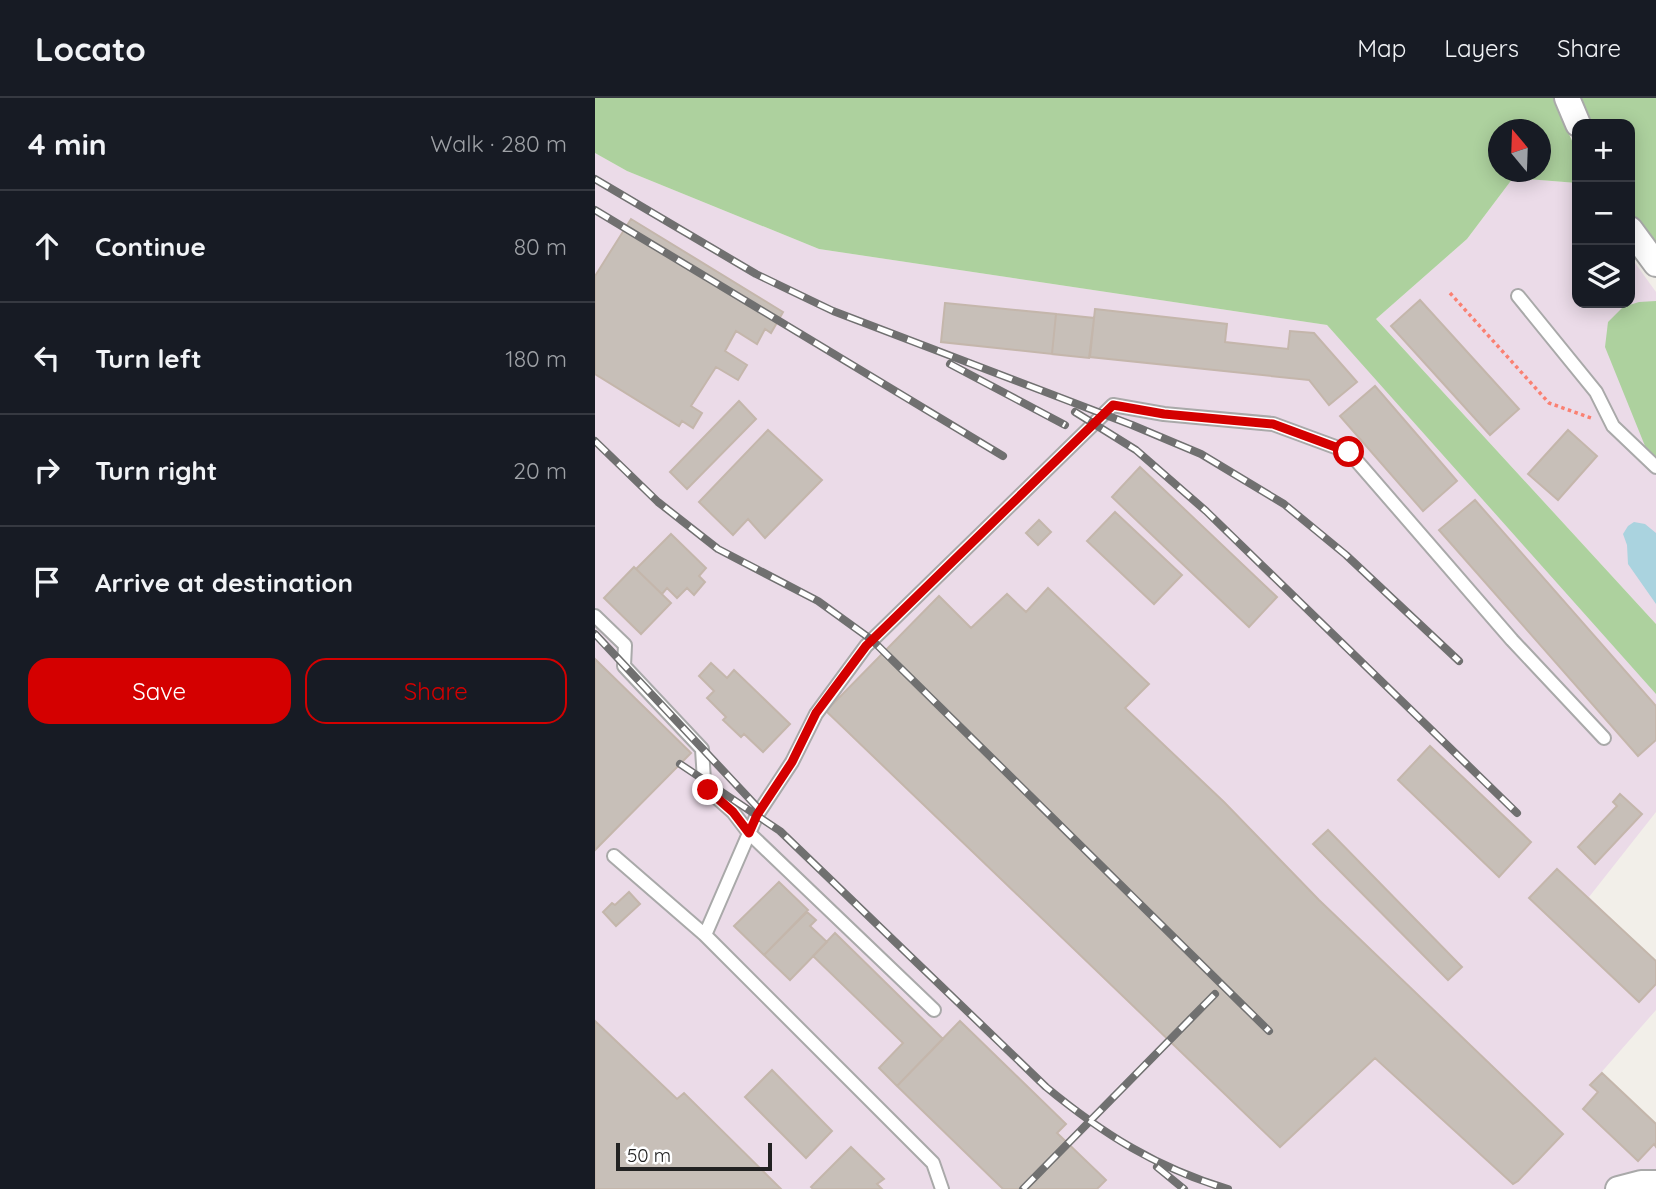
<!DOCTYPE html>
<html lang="en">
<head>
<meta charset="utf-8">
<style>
  body { margin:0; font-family:Quicksand,sans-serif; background:#20242c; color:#f1f3f6 }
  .controls { position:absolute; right:21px; top:21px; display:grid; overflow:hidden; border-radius:14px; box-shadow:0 4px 18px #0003 }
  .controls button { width:63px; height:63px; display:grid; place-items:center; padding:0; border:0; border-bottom:2px solid #363941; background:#171b24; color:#f1f3f6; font:35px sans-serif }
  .compass { position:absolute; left:893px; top:21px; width:63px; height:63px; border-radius:50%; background:#171b24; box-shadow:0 4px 18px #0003; rotate:341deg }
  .scale { position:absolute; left:21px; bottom:18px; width:156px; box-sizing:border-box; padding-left:7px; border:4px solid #222; border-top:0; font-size:19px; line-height:24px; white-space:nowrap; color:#222; -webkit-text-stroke:5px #fff; paint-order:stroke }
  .stop { position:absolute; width:21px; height:21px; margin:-16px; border:5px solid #d40000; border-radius:50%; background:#fff }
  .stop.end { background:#d40000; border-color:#fff; box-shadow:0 2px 7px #0008 }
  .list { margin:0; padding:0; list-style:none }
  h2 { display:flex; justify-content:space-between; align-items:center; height:91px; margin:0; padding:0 28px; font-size:30px }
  h2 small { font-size:23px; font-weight:400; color:#9ea1a6 }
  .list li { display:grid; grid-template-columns:46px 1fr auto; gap:21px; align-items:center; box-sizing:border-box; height:112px; padding:0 28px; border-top:2px solid #363941 }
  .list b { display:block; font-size:26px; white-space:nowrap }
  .list em { font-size:23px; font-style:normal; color:#9ea1a6 }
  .actions { display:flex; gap:14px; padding:21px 28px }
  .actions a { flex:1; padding:16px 0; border:2px solid #d40000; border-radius:21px; text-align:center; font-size:24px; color:#d40000 }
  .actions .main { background:#d40000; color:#fff }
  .icon { flex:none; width:38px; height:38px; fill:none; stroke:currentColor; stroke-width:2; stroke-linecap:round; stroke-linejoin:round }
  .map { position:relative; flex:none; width:1061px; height:1091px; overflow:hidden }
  header { display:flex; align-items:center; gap:42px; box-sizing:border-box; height:98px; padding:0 35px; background:#171b24; border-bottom:2px solid #363941 }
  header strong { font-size:33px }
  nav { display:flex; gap:38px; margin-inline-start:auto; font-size:24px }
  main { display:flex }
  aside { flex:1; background:#171b24 }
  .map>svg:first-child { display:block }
  .industrial { fill:#ebdbe8 }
  .forest { fill:#add19e; fill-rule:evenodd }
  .water { fill:#aad3df }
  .building { fill:#c7bfb8; stroke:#c4b6ab; stroke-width:2 }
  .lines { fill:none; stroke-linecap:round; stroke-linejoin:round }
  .service-casing { stroke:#a9a9a9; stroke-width:16 }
  .minor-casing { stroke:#a9a9a9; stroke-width:28 }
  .path { stroke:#fa8072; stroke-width:3.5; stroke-dasharray:3.5 3.5; stroke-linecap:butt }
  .service { stroke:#fff; stroke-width:12 }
  .minor { stroke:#fff; stroke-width:24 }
  .rail-casing { stroke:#707070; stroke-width:8 }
  .rail { stroke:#fff; stroke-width:5; stroke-dasharray:16; stroke-linecap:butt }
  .route { stroke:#d40000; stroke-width:9 }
</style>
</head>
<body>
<header>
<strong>Locato</strong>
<nav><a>Map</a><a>Layers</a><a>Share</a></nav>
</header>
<main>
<aside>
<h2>4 min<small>Walk · 280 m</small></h2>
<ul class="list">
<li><svg class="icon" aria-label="ahead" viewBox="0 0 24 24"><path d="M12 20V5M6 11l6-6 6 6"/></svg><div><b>Continue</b></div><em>80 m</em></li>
<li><svg class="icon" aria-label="left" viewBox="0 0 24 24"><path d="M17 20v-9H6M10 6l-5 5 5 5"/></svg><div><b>Turn left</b></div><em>180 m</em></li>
<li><svg class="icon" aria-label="right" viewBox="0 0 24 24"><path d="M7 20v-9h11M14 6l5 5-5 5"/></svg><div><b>Turn right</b></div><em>20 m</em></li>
<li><svg class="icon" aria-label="arrive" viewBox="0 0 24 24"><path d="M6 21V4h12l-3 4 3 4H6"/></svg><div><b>Arrive at destination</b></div></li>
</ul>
<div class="actions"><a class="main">Save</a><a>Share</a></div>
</aside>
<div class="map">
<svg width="1061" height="1091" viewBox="0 0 1061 1091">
  <rect width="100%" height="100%" fill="#f2efe9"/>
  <path class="industrial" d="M0,55L32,73L224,151L732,227L972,492L1061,595V714L994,799L1061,864V912L1004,977L1061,1032V1078L1022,1091H0Z
    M918,80L982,85V205H1035V158L1061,194V526L781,221L872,141Z"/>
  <path class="forest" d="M0,0H958L982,54V85L918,80L872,141L781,221L1061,526V596L732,227L224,151L32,73L0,55ZM904,32H946V74H904Z
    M980,0H1061V160L1035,116V26H990Z
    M1061,203V359L1050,348L1010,249L1013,224L1028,209L1044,204Z"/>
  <path class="water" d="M1039,424L1050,426L1061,435V506L1033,466L1032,447L1028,436L1033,428Z"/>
  <path class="building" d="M36,121L188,214L176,235L170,231L162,246L141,233L130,253L152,267L143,282L121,269L96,308L107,315L98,330L87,323L84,328L0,276V178Z
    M825,202L924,311L895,337L796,228Z
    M350,205L461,216L457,256L346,244Z
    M500,211L632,226L630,244L693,251L695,233L719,235L762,284L734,307L714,282L495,259Z
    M461,216L499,220L494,260L457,256Z
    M780,288L862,383L828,413L745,318Z
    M144,303L161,321L92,391L75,374Z
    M173,332L227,382L170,440L153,421L138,437L104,404Z
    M973,332L1002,358L963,402L933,376Z
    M545,369L682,499L654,529L517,399Z
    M880,402L1061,608V642L1043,658L844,432Z
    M520,414L587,477L559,506L492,443Z
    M444,422L456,434L443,447L431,435Z
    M76,436L111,470L104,478L110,484L99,497L92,490L82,500L72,490L67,496L41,471Z
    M39,469L76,505L46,536L9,500Z
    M453,490L554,586L530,610L629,704L724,802L968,1036L923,1083L918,1086L780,960L685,1049L231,613L344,498L376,530L412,496L431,514Z
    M0,561L96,655L0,752Z
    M116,565L132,580L139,572L195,626L168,654L149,636L146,639L128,622L131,619L112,600L119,593L104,578Z
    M835,648L936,744L904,779L803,682Z
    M1025,696L1047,716L1000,766L983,749L1022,708L1018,704Z
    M733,732L867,869L853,882L718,746Z
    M962,771L1061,863V886L1044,904L934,800Z
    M184,784L213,812L169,857L139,828Z
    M34,794L45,806L21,828L8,814L17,805L20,807Z
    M212,814L221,822L215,828L232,844L195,882L169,857Z
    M240,835L348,941L302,988L284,970L308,945L218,858Z
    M0,923L82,1001L89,995L186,1091H0Z
    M365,923L471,1026L462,1035L511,1082L502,1091H408L302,988Z
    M177,972L237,1033L211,1060L150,999Z
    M1007,975L1061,1026V1049L1059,1046L1043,1063L988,1011L1003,994L995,987Z
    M256,1049L289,1081L282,1086L287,1091H218L216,1089Z"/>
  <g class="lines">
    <g class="service-casing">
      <path id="service" d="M923,198L1001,294L1018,328L1061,369
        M0,518L30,547L29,568L107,651L109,682L113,692L138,714L154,735L339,912
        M19,758L110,837L338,1065L347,1091
        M110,837L162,717L197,664L221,616L271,548L518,307L569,316L678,326L754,354L917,542L1009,640"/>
    </g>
    <g class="minor-casing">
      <path id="minor" d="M972,0L983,26
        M1035,131L1061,166
        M1023,1091L1046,1085H1061"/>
    </g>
    <path class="path" d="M855,195L954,305L996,320"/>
    <use href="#service" class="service"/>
    <use href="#minor" class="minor"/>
    <g class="rail-casing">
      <path id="rail" d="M0,81L161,176L238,213L537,327L606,356L689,406L751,457L864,563
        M0,112L408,358
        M355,266L470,327
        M480,314L541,352L611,413L922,715
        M0,343L63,404L123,451L223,503L277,542L674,933
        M0,536L165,712
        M85,666L185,733L451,989C508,1036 562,1070 633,1091
        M562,1069L589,1091
        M428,1091L620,896"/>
    </g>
    <use href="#rail" class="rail"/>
  </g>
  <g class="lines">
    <path class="route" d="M113,692L138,714L154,735L162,717L197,664L221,615L271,548L518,307L569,316L678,326L754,354"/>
  </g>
</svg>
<div class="controls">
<button>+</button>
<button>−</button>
<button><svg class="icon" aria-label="layers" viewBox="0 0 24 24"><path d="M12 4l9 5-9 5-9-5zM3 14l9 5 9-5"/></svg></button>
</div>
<svg class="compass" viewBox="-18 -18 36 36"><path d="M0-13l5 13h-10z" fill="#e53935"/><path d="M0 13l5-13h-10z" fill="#9ea1a6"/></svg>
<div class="scale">50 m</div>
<div class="stop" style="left:754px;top:354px"></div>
<div class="stop end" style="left:113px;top:692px"></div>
</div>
</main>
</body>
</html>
